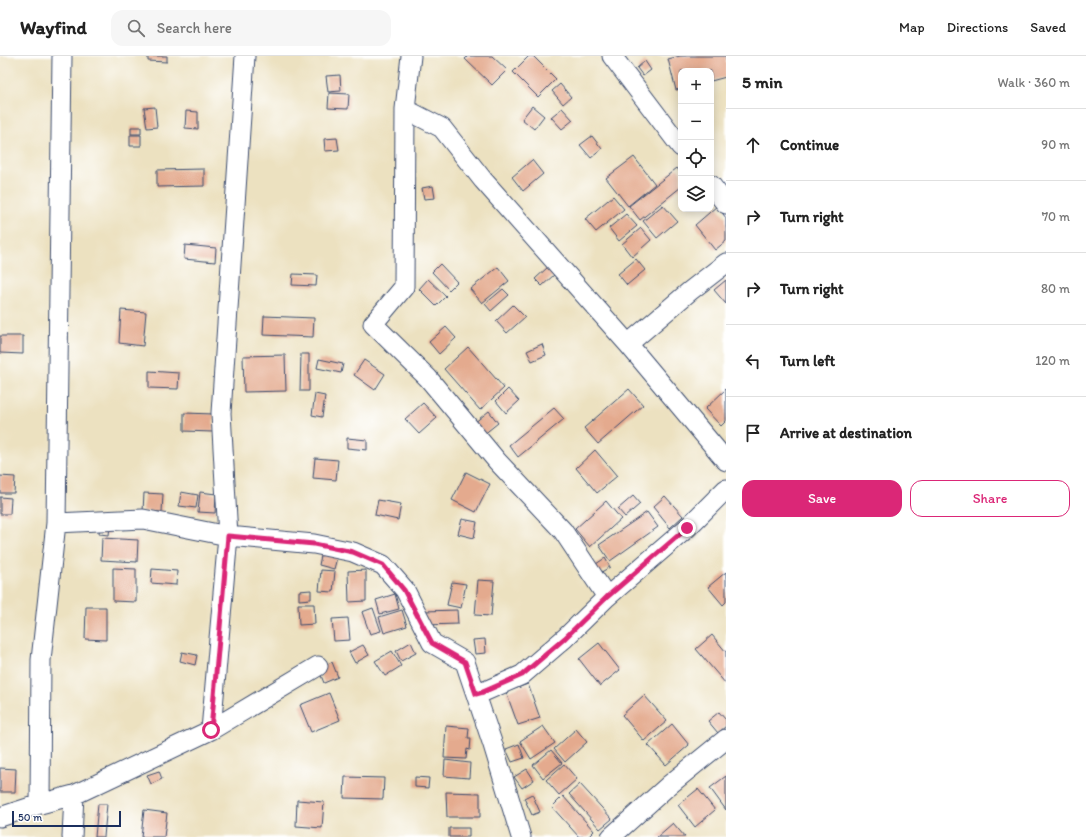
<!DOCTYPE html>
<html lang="en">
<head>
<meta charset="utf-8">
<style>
  body { margin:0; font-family:Itim,sans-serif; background:#f6f6f6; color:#222 }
  .controls { position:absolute; right:12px; top:12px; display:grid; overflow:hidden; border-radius:8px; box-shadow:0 2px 10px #0003 }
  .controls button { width:36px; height:36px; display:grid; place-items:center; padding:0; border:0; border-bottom:1px solid #e0e0e0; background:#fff; color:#222; font:20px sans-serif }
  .scale { position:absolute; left:12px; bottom:10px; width:109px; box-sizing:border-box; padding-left:4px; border:2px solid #1b2f5e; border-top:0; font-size:11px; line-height:14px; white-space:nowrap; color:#1b2f5e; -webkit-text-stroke:3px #fff; paint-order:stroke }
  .stop { position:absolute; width:12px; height:12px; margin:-9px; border:3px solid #db2777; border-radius:50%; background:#fff }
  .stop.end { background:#db2777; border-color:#fff; box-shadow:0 1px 4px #0008 }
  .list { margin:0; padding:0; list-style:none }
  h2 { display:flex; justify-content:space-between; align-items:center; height:52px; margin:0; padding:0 16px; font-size:17px }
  h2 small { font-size:13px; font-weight:400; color:#767676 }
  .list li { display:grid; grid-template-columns:26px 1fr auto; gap:12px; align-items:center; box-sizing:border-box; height:72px; padding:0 16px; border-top:1px solid #e0e0e0 }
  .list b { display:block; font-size:15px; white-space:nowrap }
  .list em { font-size:13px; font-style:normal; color:#767676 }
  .actions { display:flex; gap:8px; padding:12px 16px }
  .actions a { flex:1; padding:9px 0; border:1px solid #db2777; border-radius:12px; text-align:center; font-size:14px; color:#db2777 }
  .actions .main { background:#db2777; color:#fff }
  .icon { flex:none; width:22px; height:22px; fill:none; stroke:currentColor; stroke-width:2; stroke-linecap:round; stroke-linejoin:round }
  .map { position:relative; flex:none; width:726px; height:781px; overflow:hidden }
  header { display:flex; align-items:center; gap:24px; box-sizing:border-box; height:56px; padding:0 20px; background:#fff; border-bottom:1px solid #e0e0e0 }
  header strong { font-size:19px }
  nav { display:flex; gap:22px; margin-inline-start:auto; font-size:14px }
  .search { width:280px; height:36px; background:#f6f6f6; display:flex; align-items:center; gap:10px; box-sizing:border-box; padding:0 14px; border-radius:12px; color:#767676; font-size:15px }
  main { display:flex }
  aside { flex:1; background:#fff }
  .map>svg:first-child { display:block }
  .building { fill:#e4aa8e }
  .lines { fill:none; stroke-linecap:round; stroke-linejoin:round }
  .minor-casing { stroke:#3a4a6d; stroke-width:21 }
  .minor { stroke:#fff; stroke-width:19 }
  .route { stroke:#db2777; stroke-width:5 }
</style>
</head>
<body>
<header>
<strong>Wayfind</strong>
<div class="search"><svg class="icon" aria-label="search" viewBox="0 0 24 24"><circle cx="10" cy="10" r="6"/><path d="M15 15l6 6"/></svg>Search here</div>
<nav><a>Map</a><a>Directions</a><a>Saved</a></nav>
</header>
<main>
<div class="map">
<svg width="726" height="781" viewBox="0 0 726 781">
  <rect width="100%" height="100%" fill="#fff"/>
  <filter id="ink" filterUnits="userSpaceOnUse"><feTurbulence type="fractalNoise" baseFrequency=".025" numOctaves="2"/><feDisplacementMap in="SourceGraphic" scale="8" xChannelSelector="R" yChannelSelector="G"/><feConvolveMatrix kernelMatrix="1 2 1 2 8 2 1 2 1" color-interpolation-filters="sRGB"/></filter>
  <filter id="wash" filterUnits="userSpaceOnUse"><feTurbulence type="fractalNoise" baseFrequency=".012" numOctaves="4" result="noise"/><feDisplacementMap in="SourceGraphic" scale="16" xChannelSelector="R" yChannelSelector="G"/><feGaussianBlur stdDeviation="0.9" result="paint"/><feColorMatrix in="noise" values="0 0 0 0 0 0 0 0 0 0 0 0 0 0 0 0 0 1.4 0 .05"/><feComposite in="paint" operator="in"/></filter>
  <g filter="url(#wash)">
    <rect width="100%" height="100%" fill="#ece1c0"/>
    <g id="blocks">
      <path class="building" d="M148,0H167V6L148,5Z
        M468,0H492L507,14L492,29L465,3Z
        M529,0H533L556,23L538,41L513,16Z
        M680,0H726V21L711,25V15H681V33L676,34L668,3Z
        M645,5L651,14L643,20L637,12Z
        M340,19L341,35L328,36L326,20Z
        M560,28L571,41L563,48L552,35Z
        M329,37L349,38L348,53L328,52Z
        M532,50L544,60L534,73L522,63Z
        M155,51L157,71L147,72L144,52Z
        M562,52L573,64L562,73L551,61Z
        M186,55L198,56V73L185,72Z
        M131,71H141V78H131Z
        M130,79H141V90H130Z
        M592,80L602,93L591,102L580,89Z
        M337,82L339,94L325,95L324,83Z
        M634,101L655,128L628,150L606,122Z
        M532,104L543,118L523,135L512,121Z
        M677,112L681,117V131L640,164L629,150Z
        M204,113V130L157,131V114Z
        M433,130L435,142L424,143L422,132Z
        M613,140L624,153L596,176L585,163Z
        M663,149L677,165L657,182L643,165Z
        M717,150L726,162V185L715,194L695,169Z
        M626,158L637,170L619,185L609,172Z
        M641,172L651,184L632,201L622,188Z
        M185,189L216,192L215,206L184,203Z
        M636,203L645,214L627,229L618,218Z
        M440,208L457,226L449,234L432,216Z
        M498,211L509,225L482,247L470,233Z
        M548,211L555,218L542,230L535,223Z
        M293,218L317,219L316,230L292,229Z
        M428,223L446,240L436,250L419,233Z
        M726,224V248L714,234Z
        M503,233L509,239L491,255L485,248Z
        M513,249L525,261L507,277L496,265Z
        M121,254L146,256L143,290L119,287Z
        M264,260L314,262L313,281L263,279Z
        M446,271L456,282L439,298L429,286Z
        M0,280H23V298L0,297Z
        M542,288L546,299L532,305L527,295Z
        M468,291L504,332L480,354L444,313Z
        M301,298H309V335H300Z
        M285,299L286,335L244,336L243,300Z
        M319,303L343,308L341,317L317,312Z
        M364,304L385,318L375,334L354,319Z
        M149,315L179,317L178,333L149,332Z
        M508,333L519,345L506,357L496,345Z
        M629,333L643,349L598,388L584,372Z
        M726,333V365L721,370L705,353Z
        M315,338L325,340L322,361L312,359Z
        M423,347L437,362L419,378L405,363Z
        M554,352L564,363L518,401L509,389Z
        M489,355L498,367L483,379L474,367Z
        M184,357L214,358L213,376L184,375Z
        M347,382L367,384V394L347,392Z
        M595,394L617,420L597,437L576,412Z
        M315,402L338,404L336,424L313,422Z
        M466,416L490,428L476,456L452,444Z
        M0,420L15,421L14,437H0Z
        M181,436L198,439L196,452L179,450Z
        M200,436L216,438L215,457L198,456Z
        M144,437L163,438L162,456L143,455Z
        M633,440L640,448L625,461L618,453Z
        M665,440L683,460L670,472L653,451Z
        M0,441L11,442L10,458H0Z
        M378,444L401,448L398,464L375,459Z
        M606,445L621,463L590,491L575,473Z
        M647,456L658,471L610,505L599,489Z
        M462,463L477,466L474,482L458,478Z
        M100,469L110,470L109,479L99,478Z
        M102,482L138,484L137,506L101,504Z
        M323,490L339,494L334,513L319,509Z
        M605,502L610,511L598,518L593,510Z
        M113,512L136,513V546L113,545Z
        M152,513L177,515L176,529L151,527Z
        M321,514L335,515L333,536L319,535Z
        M366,514V545L349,546L348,515Z
        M726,516V546L723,549L708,531Z
        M478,524L494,525L491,560L475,559Z
        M452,526L466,528L461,552L447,549Z
        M311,534V543L299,544V535Z
        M395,538L399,553L380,558L376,544Z
        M298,548H314L315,568L299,569Z
        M86,551H106V584L85,583Z
        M373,552L381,575L370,578L362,556Z
        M402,554L407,570L384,577L379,561Z
        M457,554L458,568L425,569L424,555Z
        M348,562L350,584L334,585L332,563Z
        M712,579L726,596V628L696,593Z
        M485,583L486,597L475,598L473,584Z
        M411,586L416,597L401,605L396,595Z
        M599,587L620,614L600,630L579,603Z
        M363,589L369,599L355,607L349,596Z
        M392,595L401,610L385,620L375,605Z
        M182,596L197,599L195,609L180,605Z
        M332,606L338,621L324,627L318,612Z
        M528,628L540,662L518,669L506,636Z
        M329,637L340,664L311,676L300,649Z
        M644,639L667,665L644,685L622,659Z
        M719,656L726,664V670L718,677L708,665Z
        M672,668L689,689L666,709L648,689Z
        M446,670L469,672L468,682H471L470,694L467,693L466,703L444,702Z
        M543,670L555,687L531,703L520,685Z
        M576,673L587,686L565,706L554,693Z
        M519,688L524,702L512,706L506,693Z
        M551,694L562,707L543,722L533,709Z
        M445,704L470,707L469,722L444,720Z
        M564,708L577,723L559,739L546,724Z
        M0,712L16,713L15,736H0Z
        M527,713L534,724L522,732L514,721Z
        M159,715L162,723L151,728L147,719Z
        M726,720V754L710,732Z
        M345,721L384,722L383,743L344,742Z
        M415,721L429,722L428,732L415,731Z
        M580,728L612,763L600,773L569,738Z
        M698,733L715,754L695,771L678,749Z
        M446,736L480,737V761H447Z
        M532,738L540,756L532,759L524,742Z
        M563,740L594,775L588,781H579L552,751Z
        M297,744L324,746L322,772L296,770Z
        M98,748H107L104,781H95Z
        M144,754L167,757L164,781H141Z
        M673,767L685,781H657Z
        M449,772H469V781H449Z"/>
    </g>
  </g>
  <g filter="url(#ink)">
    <use href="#blocks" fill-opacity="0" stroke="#3a4a6d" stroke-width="1"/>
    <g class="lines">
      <g class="minor-casing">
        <path id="minor" d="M411,0L405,53L404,231L373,268L428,322L497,405L563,475L607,541L565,582L522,619L483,636L476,638
          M612,0L681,91
          M405,53L442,72L483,124L628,288L690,235L726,207
          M711,129L726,148
          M628,288L726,405
          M56,467L143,463L228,480L314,488L353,496L383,509L405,534L432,587L465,606L493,689L521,781
          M607,541L687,472L726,433
          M211,674L228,480L221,357L245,0
          M40,748L41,604L56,467L62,0
          M0,761L40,748L74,739L211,674L318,610
          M72,781L74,739
          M611,781L668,730L726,683"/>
      </g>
      <use href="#minor" class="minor"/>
    </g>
  </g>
  <g class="lines" filter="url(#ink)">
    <path class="route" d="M211,674L228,480L314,488L353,496L383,509L404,534L432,587L465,606L476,638L483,636L522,619L565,582L607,541L687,472"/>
  </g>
</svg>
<div class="controls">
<button>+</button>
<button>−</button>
<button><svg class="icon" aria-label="locate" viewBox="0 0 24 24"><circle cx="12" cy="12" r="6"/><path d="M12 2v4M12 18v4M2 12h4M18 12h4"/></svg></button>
<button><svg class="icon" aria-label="layers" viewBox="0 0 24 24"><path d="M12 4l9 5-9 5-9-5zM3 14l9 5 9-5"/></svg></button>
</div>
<div class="scale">50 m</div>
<div class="stop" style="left:211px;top:674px"></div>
<div class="stop end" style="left:687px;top:472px"></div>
</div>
<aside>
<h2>5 min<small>Walk · 360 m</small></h2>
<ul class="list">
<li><svg class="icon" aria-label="ahead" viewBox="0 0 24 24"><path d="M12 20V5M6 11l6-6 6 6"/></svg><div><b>Continue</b></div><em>90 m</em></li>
<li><svg class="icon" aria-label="right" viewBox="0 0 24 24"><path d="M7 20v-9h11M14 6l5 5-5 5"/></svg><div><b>Turn right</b></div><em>70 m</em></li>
<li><svg class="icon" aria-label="right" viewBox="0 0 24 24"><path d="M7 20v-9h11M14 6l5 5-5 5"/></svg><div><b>Turn right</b></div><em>80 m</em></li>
<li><svg class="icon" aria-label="left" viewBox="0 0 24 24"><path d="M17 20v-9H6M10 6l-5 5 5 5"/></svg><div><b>Turn left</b></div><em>120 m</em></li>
<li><svg class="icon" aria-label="arrive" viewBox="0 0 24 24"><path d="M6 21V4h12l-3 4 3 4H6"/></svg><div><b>Arrive at destination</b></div></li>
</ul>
<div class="actions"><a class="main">Save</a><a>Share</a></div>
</aside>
</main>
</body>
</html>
